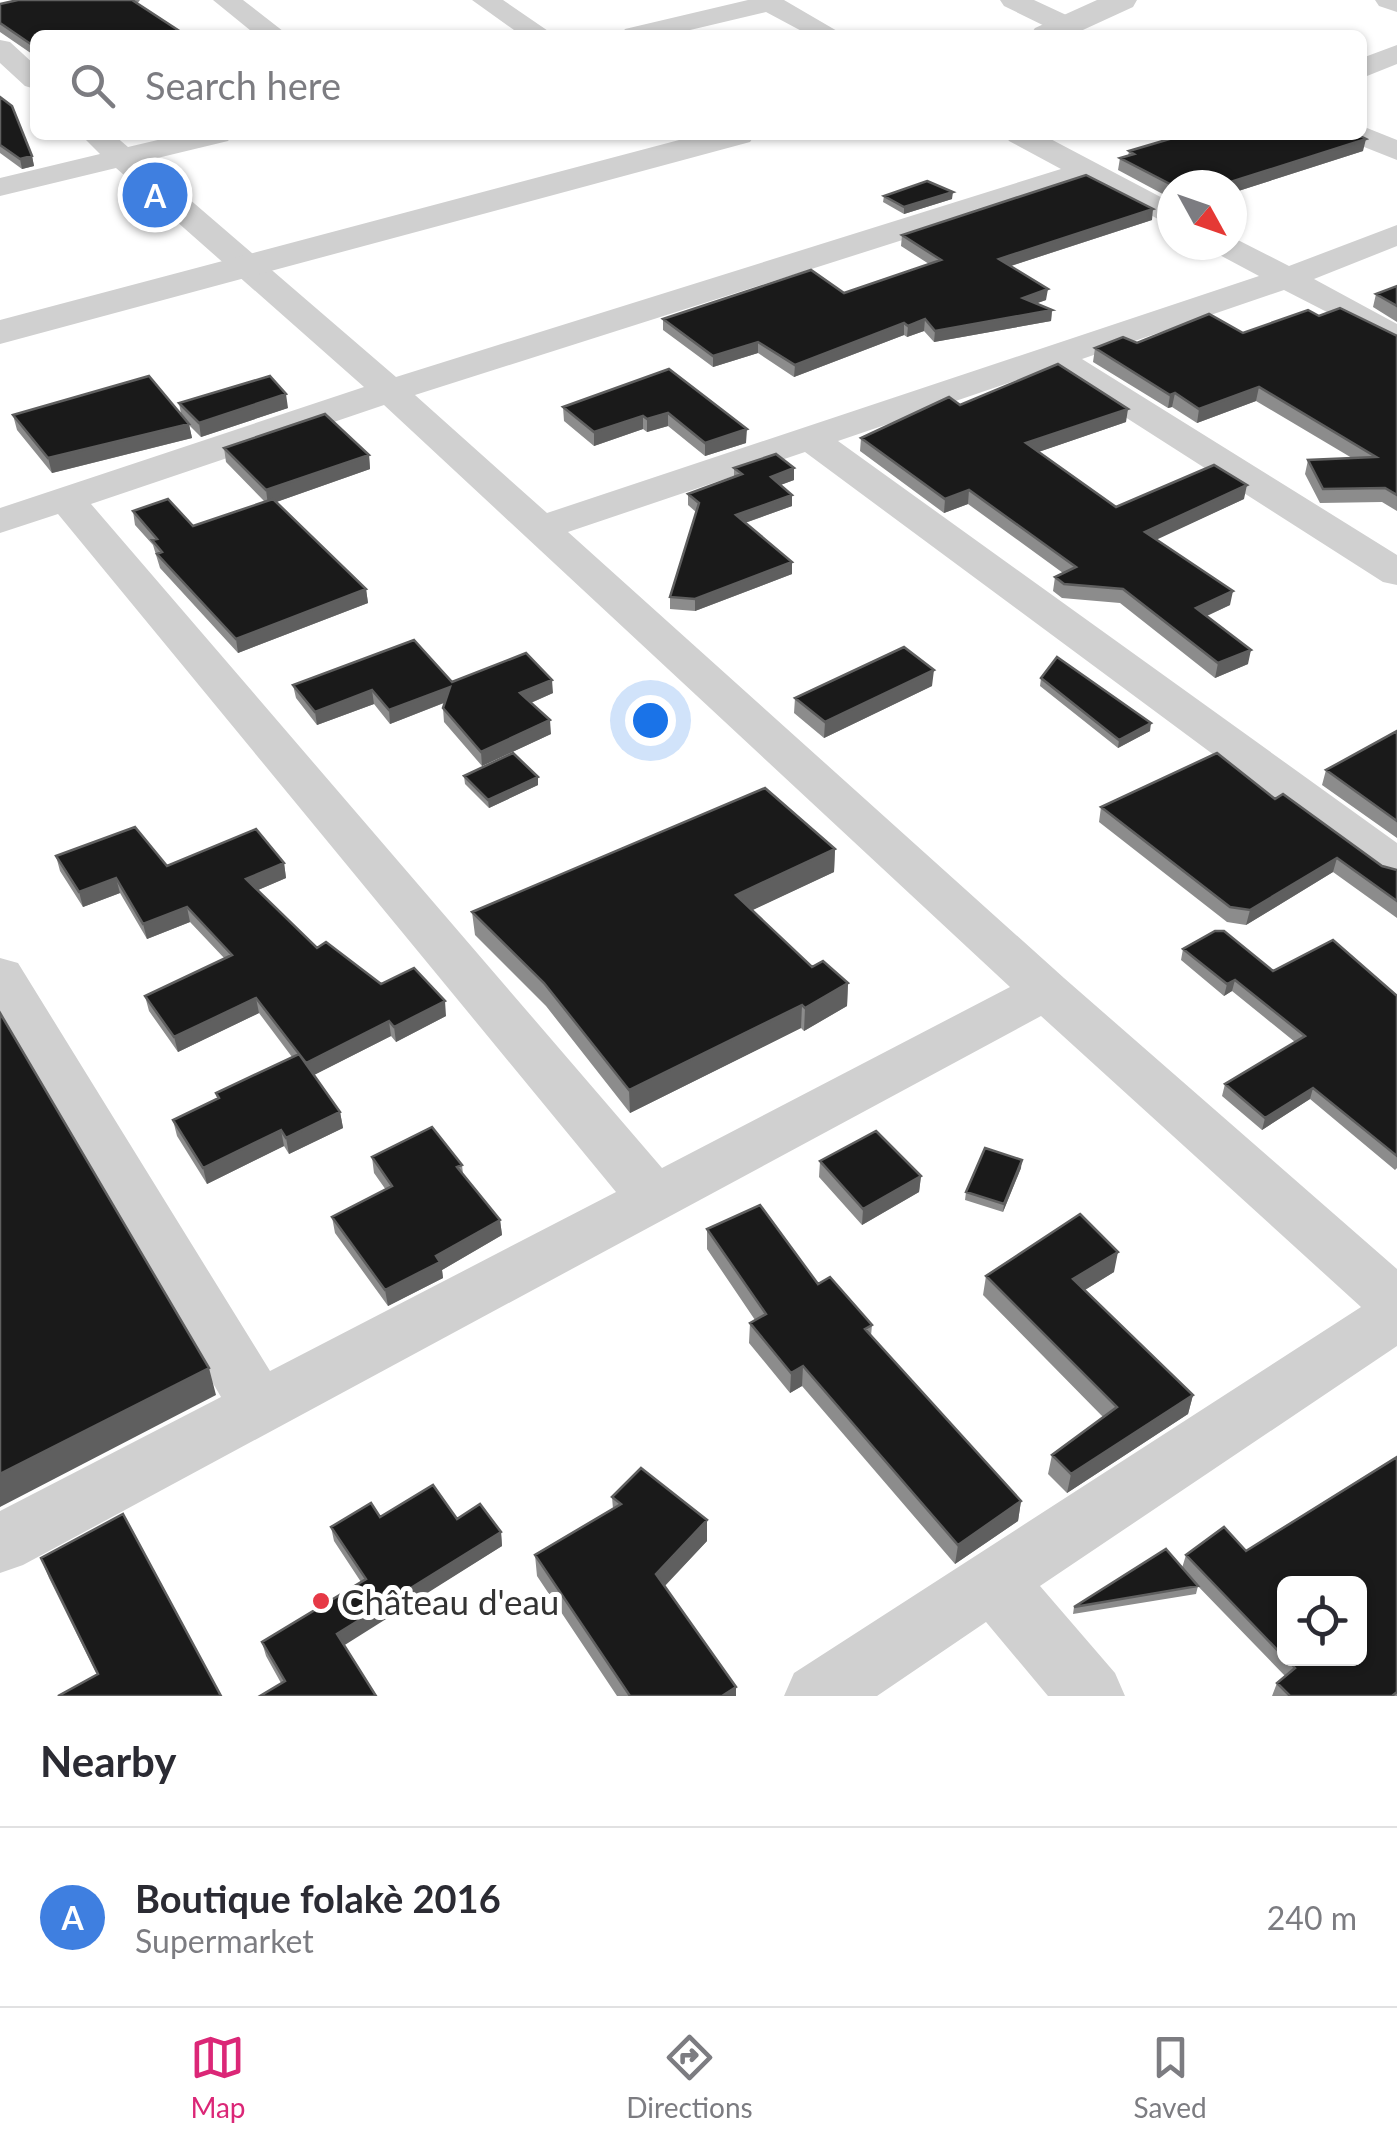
<!DOCTYPE html>
<html lang="en">
<head>
<meta charset="utf-8">
<style>
  body { margin:0; font-family:Lato,sans-serif; background:#f7f7f7; color:#2b2b33 }
  .controls { position:absolute; right:30px; bottom:30px; display:grid; overflow:hidden; border-radius:15px; box-shadow:0 2px 8px #0004 }
  .controls button { width:90px; height:90px; display:grid; place-items:center; padding:0; border:0; border-bottom:2px solid #e1e1e2; background:#fff; color:#2b2b33; font:50px sans-serif }
  .compass { position:absolute; left:1157px; top:170px; width:90px; height:90px; border-radius:50%; background:#fff; box-shadow:0 2px 8px #0004; rotate:130deg }
  .you { position:absolute; left:650px; top:720px; width:35px; height:35px; margin:-25px; border:8px solid #fff; border-radius:50%; background:#1a73e8; box-shadow:0 0 0 15px #1a73e833 }
  .badge { display:grid; place-items:center; width:65px; height:65px; border-radius:50%; background:#db2777; color:#fff; font-size:32px; font-weight:700 }
  .pin { position:absolute; translate:-50% -50%; border:5px solid #fff; box-shadow:0 2px 10px #0006 }
  .list { margin:0; padding:0; list-style:none }
  h2 { display:flex; justify-content:space-between; align-items:center; height:130px; margin:0; padding:0 40px; font-size:42px }
  h2 small { font-size:32px; font-weight:400; color:#7c7c81 }
  .list li { display:grid; grid-template-columns:65px 1fr auto; gap:30px; align-items:center; box-sizing:border-box; height:180px; padding:0 40px; border-top:2px solid #e1e1e2 }
  .list b { display:block; font-size:38px; white-space:nowrap }
  .list p { margin:0; font-size:32px; white-space:nowrap; color:#7c7c81 }
  .list em { font-size:32px; font-style:normal; color:#7c7c81 }
  .icon { flex:none; width:55px; height:55px; fill:none; stroke:currentColor; stroke-width:2; stroke-linecap:round; stroke-linejoin:round }
  .map { position:relative; flex:none; width:1397px; height:1696px; overflow:hidden }
  .search { position:absolute; background:#fff; box-shadow:0 2px 8px #0004; left:30px; right:30px; top:30px; height:110px; display:flex; align-items:center; gap:25px; box-sizing:border-box; padding:0 35px; border-radius:15px; color:#7c7c81; font-size:38px }
  .sheet { height:310px; background:#fff }
  nav { display:flex; justify-content:space-around; align-items:center; box-sizing:border-box; height:140px; border-top:2px solid #e1e1e2; background:#fff; font-size:28px; color:#7c7c81 }
  nav a { display:grid; justify-items:center; gap:5px }
  nav .on { color:#db2777 }
  .map>svg:first-child { display:block }
  .lines { fill:none; stroke-linecap:round; stroke-linejoin:round }
  .minor { fill:#d0d0d0; fill-rule:evenodd }
  .tertiary { fill:#d0d0d0; fill-rule:evenodd }
  .wall { fill:#8c8c8c; fill-rule:evenodd }
  .shaded-wall { fill:#5f5f5f }
  .building { fill:#1a1a1a; stroke:#5f5f5f; stroke-width:2.5 }
  .poi-dot { fill:#e63946; stroke:#fff; stroke-width:4 }
  .labels { text-anchor:middle; dominant-baseline:central; stroke-width:10; stroke-linejoin:round; paint-order:stroke }
  .near-poi-label { font-size:35px; fill:#333; stroke:#fff; text-anchor:start }
</style>
</head>
<body>
<div class="map">
<svg width="1397" height="1696" viewBox="0 0 1397 1696">
  <rect width="100%" height="100%" fill="#fff"/>
  <g class="lines">
    <path class="minor" d="M213,0H243L288,35H256Z
      M472,0H503L554,35H521Z
      M748,0H784L844,35H809L766,12L669,35H621L625,29Z
      M1000,0H1034L1077,20L1081,26L1077,32H1057L1004,6Z
      M1375,0H1397V12L1379,6Z
      M0,40L10,42L35,65V89L25,86L0,63Z
      M1397,45V64L1362,78V58Z
      M1362,126L1397,140V160L1349,141L1345,135H1362Z
      M81,135H114L128,147L179,135H232L228,141L145,161L396,377L1061,169L1009,141L1005,135H1043L1172,203V226L1085,182L415,395L547,513L1259,276L1214,252L1210,245H1232V237L1289,266L1397,225V246L1314,279L1397,324V348L1284,290L1082,359L1397,555V585L1383,582L1050,369L838,441L1397,843V883L1380,878L805,452L568,532L1064,978L1397,1269V1346L1040,1586L1115,1673L1125,1696H1048L986,1622L877,1696H784L794,1673L1361,1307L1041,1016L23,1565L0,1573V1511L221,1397L0,1019V958L18,963L270,1371L616,1192L58,514L0,533V508L364,387L116,168L0,196V178L100,154ZM384,405L1010,987L662,1168L91,504Z"/>
    <path class="tertiary" d="M1097,0H1137L1133,7L1072,35H1030L1035,28Z
      M698,135H755L750,142L0,344V320Z"/>
  </g>
  <path class="wall" d="M18,0H140L137,4L35,35V56L0,32V4Z
    M0,97L32,156L34,166L22,169L0,153Z
    M1129,151H1363L1232,193V185H1172V199L1118,170L1120,158L1128,156Z
    M884,196L952,199L904,214L883,202Z
    M1152,220L1011,266L1046,300L1037,303L1052,310L1051,321L934,342L924,331L907,337L904,335L794,377L758,353L713,367L663,330V319L844,293L929,264L901,246L902,235Z
    M1397,286V322L1373,307L1376,294Z
    M1319,316L1397,336V511L1382,502L1320,503L1305,474L1308,460L1352,458L1256,401L1197,423L1172,407L1168,408L1093,362L1095,348L1137,343L1243,333Z
    M669,369L746,443L705,456L668,426L647,432L643,429L594,446L564,421L563,407Z
    M179,403L288,408L201,437L189,425L192,438L52,473L17,430L13,415L181,414Z
    M1126,422L1038,452L1116,507L1244,499L1156,539L1230,605L1207,616L1248,664L1215,678L1120,603L1062,598L1053,591L1055,577L1063,573L968,504L944,513L860,451L861,438Z
    M224,448L369,455L370,469L276,502L366,589L368,603L238,653L160,568L153,545L135,525L133,511L193,526L265,502L226,462Z
    M734,468L794,480L780,485L792,495V506L745,523L792,574L695,611L670,609V597L696,512L688,505V494L734,477Z
    M1041,678L1150,731L1118,748L1040,686Z
    M452,682L553,693L531,703L551,734L482,766L444,722L443,708L444,703L390,724L374,704L317,725L296,698L293,685Z
    M932,686L824,738L794,713L795,698Z
    M1397,731V838L1322,785L1326,770Z
    M464,776L538,785L489,808L465,784Z
    M1275,799L1382,866L1397,870V918L1333,872L1246,925L1227,922L1099,822L1101,807Z
    M835,849L834,872L752,910L812,967L848,983L847,1006L804,1031L801,1028L630,1113L546,1006L475,935L472,912Z
    M56,856L167,866L284,863L286,878L258,890L317,948L381,984L446,1016L396,1042L391,1036L314,1075L340,1112L343,1128L289,1154L284,1146L207,1184L177,1136L173,1120L217,1099L216,1093L292,1057L259,1013L178,1052L149,1011L145,996L225,959L190,922L147,939L120,893L83,907L60,871Z
    M1183,949L1273,971L1397,996V1168L1395,1170L1310,1099L1262,1130L1222,1096L1225,1084L1295,1042L1232,991L1224,996L1181,960Z
    M372,1157L462,1165L463,1174L500,1220L502,1235L442,1270L443,1278L388,1306L335,1233L332,1217L386,1190L374,1173Z
    M820,1161L921,1176L919,1192L862,1225L819,1177Z
    M1021,1168L1003,1212L965,1200L966,1192Z
    M707,1229L818,1284L872,1325L871,1336L1021,1501L1018,1521L955,1564L802,1386L790,1393L749,1343L750,1323L755,1320L707,1249Z
    M1114,1272L1085,1290L1193,1395L1188,1414L1067,1493L1048,1474L1052,1455L1103,1417L983,1295L986,1276Z
    M1397,1457V1696H1272L1277,1683L1285,1676L1192,1580L1198,1586L1196,1594L1073,1614L1074,1607L1166,1549L1182,1568L1186,1555L1224,1527L1246,1551ZM1284,1584H1360V1658H1284Z
    M612,1497L707,1541L665,1586L736,1687V1696H617L537,1576L535,1555L613,1509Z
    M380,1517L457,1519L501,1532L502,1546L281,1683L266,1656L262,1642L361,1582L334,1541L331,1527Z
    M41,1558L221,1696L97,1675L49,1578Z"/>
  <path class="shaded-wall" d="M1366,139L1363,151L1232,193V185H1221Z
    M32,156L34,166L22,169L20,159Z
    M953,192L952,199L904,214V207Z
    M1153,209L1152,220L998,270L999,259Z
    M1048,289L1046,300L1021,309L1023,298Z
    M1052,310L1051,321L934,342L935,331Z
    M925,319L924,331L907,337L908,326Z
    M904,323V335L794,377L795,365Z
    M758,342V353L713,367V356Z
    M1259,387L1256,401L1197,423L1199,409Z
    M1175,393L1172,407L1168,408L1170,395Z
    M286,394L288,408L201,437L199,423Z
    M1128,409L1126,422L1024,457L1026,443Z
    M668,413V426L647,432V419Z
    M643,416V429L594,446V432Z
    M189,424L192,438L52,473L48,458Z
    M747,429L746,443L705,456V443Z
    M369,455L370,469L268,505L266,490Z
    M794,468V480L770,489L771,477Z
    M1247,485L1244,499L1143,546L1145,532Z
    M969,490L968,504L944,513L945,499Z
    M792,495V506L736,526V515Z
    M792,562V574L695,611V599Z
    M366,589L368,603L238,653L236,639Z
    M1233,591L1230,605L1193,622L1196,608Z
    M1251,650L1248,664L1215,678L1218,663Z
    M934,670L932,686L824,738L825,722Z
    M552,680L553,693L521,707L520,693Z
    M450,687L451,700L390,724L389,710Z
    M372,690L374,704L317,725L315,712Z
    M550,720L551,734L482,766L481,752Z
    M1151,723L1150,731L1118,748L1119,740Z
    M538,777V785L489,808L488,800Z
    M835,849L834,872L736,918V895Z
    M1337,858L1333,872L1246,925L1250,910Z
    M284,863L286,878L249,894L246,879Z
    M116,878L120,893L83,907L79,892Z
    M187,907L190,922L147,939L143,924Z
    M1235,980L1232,991L1224,996L1227,984Z
    M848,983L847,1006L804,1031L805,1008Z
    M256,998L259,1013L178,1052L174,1037Z
    M445,1001L446,1016L396,1042L394,1027Z
    M802,1005L801,1028L630,1113L629,1090Z
    M389,1021L391,1036L308,1078L306,1063Z
    M1313,1088L1310,1099L1262,1130L1265,1118Z
    M340,1112L343,1128L289,1154L286,1138Z
    M281,1130L284,1146L207,1184L203,1168Z
    M1022,1160L1021,1168L1003,1212L1004,1204Z
    M921,1176L919,1192L862,1225L863,1209Z
    M500,1220L502,1235L442,1270L443,1278L388,1306L385,1290L436,1256Z
    M1118,1252L1114,1272L1070,1299L1073,1279Z
    M803,1366L802,1386L790,1393L791,1373Z
    M209,1368L216,1395L0,1507V1474Z
    M1193,1395L1188,1414L1067,1493L1071,1474Z
    M1021,1501L1018,1521L955,1564L958,1545Z
    M707,1520V1541L656,1595V1574Z
    M501,1532L502,1546L340,1648L337,1634Z
    M736,1687V1696H722Z"/>
  <path class="building" d="M18,0H132L184,34L35,35V47L0,23V4Z
    M0,97L12,106L32,156L20,159L0,145Z
    M1183,135H1358L1366,139L1221,185H1172L1120,158L1134,154L1129,151Z
    M1086,175L1153,209L999,259L1048,289L1023,298L1052,310L935,331L925,319L908,326L904,323L795,365L758,342L713,356L663,319L811,270L844,293L941,260L902,235Z
    M927,181L953,192L904,207L884,196Z
    M1397,286V306L1376,294Z
    M1340,308L1397,336V495L1385,488L1323,489L1308,460L1376,457L1259,387L1199,409L1175,393L1170,395L1095,348L1123,337L1137,343L1209,314L1243,333L1308,310L1319,316Z
    M1058,364L1128,409L1026,443L1116,507L1214,465L1247,485L1145,532L1233,591L1196,608L1251,650L1218,663L1123,589L1064,584L1055,577L1076,567L969,490L945,499L861,438L949,397L960,405Z
    M669,369L747,429L705,443L668,413L647,419L643,416L594,432L563,407Z
    M149,376L189,424L48,458L13,415Z
    M270,376L286,394L199,423L179,403Z
    M325,414L369,455L266,490L224,448Z
    M776,454L794,468L771,477L792,495L736,515L792,562L695,599L670,597L699,503L688,494L742,474L734,468Z
    M168,499L193,526L273,499L366,589L236,639L157,554L162,552L152,540L157,539L133,511Z
    M414,640L452,682L526,653L552,680L520,693L550,720L481,752L443,708L450,687L389,710L372,690L315,712L293,685Z
    M904,647L934,670L825,722L795,698Z
    M1057,657L1151,723L1119,740L1041,678Z
    M1397,731V821L1326,770Z
    M513,753L538,777L488,800L464,776Z
    M1217,753L1275,799L1283,794L1382,866L1397,870V901L1337,858L1250,910L1230,907L1101,807Z
    M765,788L835,849L736,895L812,967L823,961L848,983L805,1008L802,1005L629,1090L544,983L472,912Z
    M135,827L167,866L256,829L284,863L246,879L317,948L326,942L381,984L414,968L445,1001L394,1027L389,1021L306,1063L256,998L174,1037L145,996L232,955L187,907L143,924L116,878L79,892L56,856Z
    M1215,931H1224L1273,971L1333,940L1397,996V1156L1313,1088L1265,1118L1225,1084L1305,1036L1235,980L1227,984L1183,949Z
    M0,1013L209,1368L0,1474Z
    M299,1054L340,1112L286,1138L281,1130L203,1168L173,1120L219,1098L216,1093Z
    M432,1127L462,1165L457,1167L500,1220L436,1256L440,1262L385,1290L332,1217L392,1186L372,1157Z
    M876,1131L921,1176L863,1209L820,1161Z
    M985,1148L1022,1160L1004,1204L966,1192Z
    M760,1205L818,1284L830,1277L872,1325L865,1329L1021,1501L958,1545L803,1366L791,1373L750,1323L766,1314L707,1229Z
    M1080,1214L1118,1252L1073,1279L1193,1395L1071,1474L1052,1455L1117,1407L986,1276Z
    M1397,1457V1692L1392,1696H1290L1277,1683L1295,1668L1286,1658H1360V1584H1284V1657L1186,1555L1224,1527L1246,1551Z
    M641,1468L707,1520L656,1574L736,1687L722,1696H630L535,1555L621,1504L612,1497Z
    M433,1485L457,1519L480,1504L501,1532L337,1634L376,1696H260L285,1681L262,1642L366,1579L331,1527L371,1503L380,1517Z
    M123,1514L221,1696H58L98,1674L41,1558Z
    M1166,1549L1198,1586L1074,1607Z"/>
  <circle class="poi-dot" cx="321" cy="1601" r="10"/>
  <g class="labels">
    <g class="near-poi-label">
      <text x="341" y="1601">Château d'eau</text>
    </g>
  </g>
</svg>
<div class="controls">
<button><svg class="icon" aria-label="locate" viewBox="0 0 24 24"><circle cx="12" cy="12" r="6"/><path d="M12 2v4M12 18v4M2 12h4M18 12h4"/></svg></button>
</div>
<svg class="compass" viewBox="-18 -18 36 36"><path d="M0-13l5 13h-10z" fill="#e53935"/><path d="M0 13l5-13h-10z" fill="#7c7c81"/></svg>
<div class="you"></div>
<div class="pin badge" style="left:155px;top:195px;background:#3f7fe0">A</div>
<div class="search"><svg class="icon" aria-label="search" viewBox="0 0 24 24"><circle cx="10" cy="10" r="6"/><path d="M15 15l6 6"/></svg>Search here</div>
</div>
<section class="sheet">
<h2>Nearby<small></small></h2>
<ul class="list">
<li><span class="badge" style="background:#3f7fe0">A</span><div><b>Boutique folakè 2016</b><p>Supermarket</p></div><em>240 m</em></li>
</ul>
</section>
<nav>
<a class="on"><svg class="icon" aria-label="map" viewBox="0 0 24 24"><path d="M3 6l6-2 6 2 6-2v14l-6 2-6-2-6 2zM9 4v14M15 6v14"/></svg>Map</a>
<a><svg class="icon" aria-label="directions" viewBox="0 0 24 24"><path d="M12 3l9 9-9 9-9-9zM9 14v-3h6M13 9l2 2-2 2"/></svg>Directions</a>
<a><svg class="icon" aria-label="saved" viewBox="0 0 24 24"><path d="M7 4h10v16l-5-4-5 4z"/></svg>Saved</a>
</nav>
</body>
</html>
